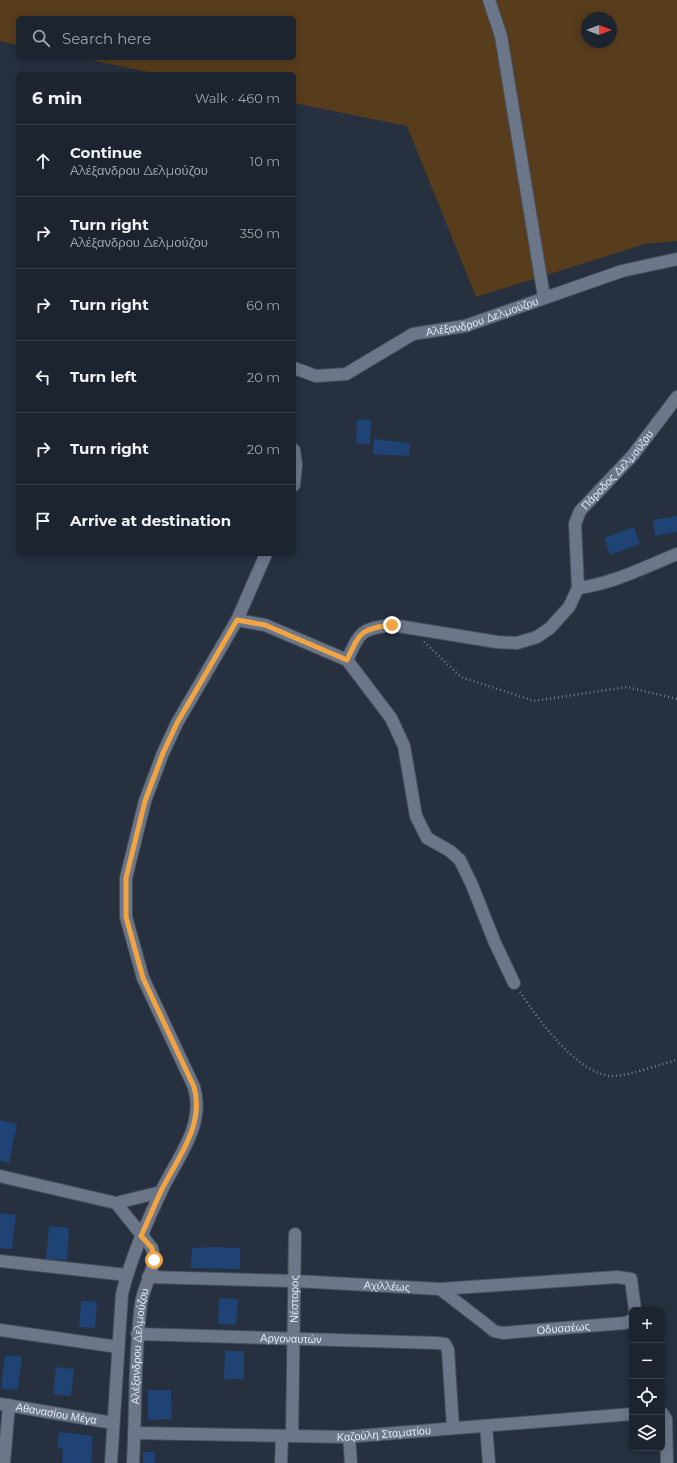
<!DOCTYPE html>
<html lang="en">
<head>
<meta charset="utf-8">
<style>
  body { margin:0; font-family:Montserrat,sans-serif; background:#252c37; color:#f1f3f6 }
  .controls { position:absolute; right:12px; bottom:12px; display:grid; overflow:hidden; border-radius:6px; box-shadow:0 2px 10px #0003 }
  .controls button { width:36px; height:36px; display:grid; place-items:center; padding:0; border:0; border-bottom:1px solid #3a414b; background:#1c242f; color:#f1f3f6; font:20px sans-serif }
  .compass { position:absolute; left:581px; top:12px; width:36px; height:36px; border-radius:50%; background:#1c242f; box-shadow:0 2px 10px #0003; rotate:90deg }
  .stop { position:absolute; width:12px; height:12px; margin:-9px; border:3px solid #f3a442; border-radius:50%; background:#fff }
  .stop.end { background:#f3a442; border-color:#fff; box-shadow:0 1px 4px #0008 }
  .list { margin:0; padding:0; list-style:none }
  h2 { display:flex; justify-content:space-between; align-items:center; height:52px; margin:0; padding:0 16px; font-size:17px }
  h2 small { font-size:13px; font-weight:400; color:#a0a4aa }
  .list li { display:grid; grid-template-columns:26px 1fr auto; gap:12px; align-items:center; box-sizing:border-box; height:72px; padding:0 16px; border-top:1px solid #3a414b }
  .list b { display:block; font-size:15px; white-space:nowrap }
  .list p { margin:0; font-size:13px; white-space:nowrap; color:#a0a4aa }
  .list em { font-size:13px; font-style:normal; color:#a0a4aa }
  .icon { flex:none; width:22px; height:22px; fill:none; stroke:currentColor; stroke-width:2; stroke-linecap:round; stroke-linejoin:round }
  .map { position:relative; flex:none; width:677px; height:1463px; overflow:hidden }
  .search { position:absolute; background:#1c242f; box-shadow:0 2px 10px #0003; left:16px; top:16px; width:280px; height:44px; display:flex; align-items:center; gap:10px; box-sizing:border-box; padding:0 14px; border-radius:6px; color:#a0a4aa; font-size:15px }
  .panel { position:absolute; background:#1c242f; box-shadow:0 2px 10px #0003; left:16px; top:72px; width:280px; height:484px; border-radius:6px }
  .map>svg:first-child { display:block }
  .green { fill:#583d1d; fill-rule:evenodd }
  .building { fill:#1f4375 }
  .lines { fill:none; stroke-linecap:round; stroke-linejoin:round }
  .minor-casing { stroke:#464f5b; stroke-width:14 }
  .path { stroke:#777f8c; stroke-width:2.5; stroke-dasharray:1 3; stroke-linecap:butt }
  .minor { stroke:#6b7789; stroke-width:12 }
  .route { stroke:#f3a442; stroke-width:5 }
  .labels { text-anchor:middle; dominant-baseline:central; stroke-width:3; stroke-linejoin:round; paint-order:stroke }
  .street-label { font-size:11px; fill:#e3eaf4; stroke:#1c2634 }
</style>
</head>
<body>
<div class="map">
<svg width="677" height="1463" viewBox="0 0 677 1463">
  <rect width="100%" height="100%" fill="#26303f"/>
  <path class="green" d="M0,0H677V241L645,244L476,297L407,126L294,103V74H158L81,58H294V18H18V45L0,41ZM587,18H611V42H587Z"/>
  <path class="building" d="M357,419L371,420L370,444L356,443Z
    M374,439L410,443L409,456L373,454Z
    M677,516V532L655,536L653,520Z
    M634,527L640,544L610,555L604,538Z
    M0,1120L17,1124L9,1163L0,1161Z
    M0,1213L16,1215L12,1249L0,1248Z
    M49,1226L69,1228L67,1260L46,1259Z
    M214,1247L240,1248V1269L191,1268L192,1248Z
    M219,1298L238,1299L236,1325L218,1324Z
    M81,1301L97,1302L95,1328L79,1327Z
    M225,1351H244V1379H224Z
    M5,1355L22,1357L18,1390L1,1389Z
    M56,1367L74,1369L71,1396L53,1394Z
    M148,1390H171L172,1419L148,1420Z
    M59,1432L93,1436L91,1463H62L63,1448H57Z
    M143,1452H155V1463H143Z"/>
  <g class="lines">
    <g class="minor-casing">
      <g id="minor">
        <path d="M489,0L501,36L544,297"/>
        <path id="s1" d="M294,368L316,376L346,374L413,334L465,326L622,271L677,259"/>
        <path d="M294,450L296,465L294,485"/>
        <path d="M578,588C612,584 645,567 677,554"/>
        <path d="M237,620L265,625L347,660L391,718L404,746L416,816L427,838L450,851L460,860L472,885L495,943L514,983"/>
        <path id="s2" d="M347,660C360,632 360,629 392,625L497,642L517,643L537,637L550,628L569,607L578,588L575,524L580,511L633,455L677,397"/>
        <path d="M0,1176L116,1203"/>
        <path d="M0,1261L127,1275"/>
        <path id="s3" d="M148,1277L295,1281L440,1289L617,1277L631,1279L635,1310"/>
        <path id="s4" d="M440,1289L488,1326L494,1331L503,1333L625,1323L632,1320"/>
        <path d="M0,1330L118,1347"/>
        <path id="s5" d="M137,1334L437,1343L445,1344L448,1350L453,1428"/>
        <path id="s6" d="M0,1404L113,1423"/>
        <path d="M662,1413L666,1419L667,1463"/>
        <path d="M486,1426L489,1463"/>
        <path id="s7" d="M134,1433L345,1437L632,1414"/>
        <path id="s8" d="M292,1436L295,1234"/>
        <path d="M349,1437L351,1463"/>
        <path d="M4,1463L9,1405"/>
        <path d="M111,1463L122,1294C130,1260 145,1226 160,1194C175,1160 206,1127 194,1087L143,978L126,917V878L145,801L163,753L177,723L237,620L266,554"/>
        <path id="s9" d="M133,1463C136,1410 134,1357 141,1304C143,1286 158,1267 152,1248L116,1203L161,1192"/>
        <path d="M281,1463L282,1437"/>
      </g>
    </g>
    <path class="path" d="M424,642L461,677L534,701L627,687L677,699
      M520,992C537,1018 580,1078 615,1076C631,1075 661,1064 677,1060"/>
    <use href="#minor" class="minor"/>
  </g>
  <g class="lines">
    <path class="route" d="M154,1260L152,1248L141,1236C148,1221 154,1206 161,1191C177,1159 205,1125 194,1087L143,978L126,917V878L145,801L163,753L177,723L237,620L265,625L347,660C360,632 360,629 392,625"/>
  </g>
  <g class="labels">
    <g class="street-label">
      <text stroke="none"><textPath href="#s1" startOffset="203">Αλέξανδρου Δελμούζου</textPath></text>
      <text stroke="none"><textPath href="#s2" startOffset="408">Πάροδος Δελμούζου</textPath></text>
      <text stroke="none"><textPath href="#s3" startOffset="239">Αχιλλέως</textPath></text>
      <text stroke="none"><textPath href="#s8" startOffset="137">Νέστορος</textPath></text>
      <text stroke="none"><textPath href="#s4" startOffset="138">Οδυσσέως</textPath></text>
      <text stroke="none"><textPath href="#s5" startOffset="154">Αργοναυτών</textPath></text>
      <text stroke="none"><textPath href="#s9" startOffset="117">Αλέξανδρου Δελμούζου</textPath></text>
      <text stroke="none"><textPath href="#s6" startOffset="57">Αθανασίου Μέγα</textPath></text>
      <text stroke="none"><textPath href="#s7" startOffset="250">Καζούλη Σταματίου</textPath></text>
    </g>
  </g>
</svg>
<div class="controls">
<button>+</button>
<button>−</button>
<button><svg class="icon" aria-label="locate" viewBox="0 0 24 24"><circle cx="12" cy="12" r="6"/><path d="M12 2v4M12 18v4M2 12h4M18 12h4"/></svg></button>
<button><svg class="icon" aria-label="layers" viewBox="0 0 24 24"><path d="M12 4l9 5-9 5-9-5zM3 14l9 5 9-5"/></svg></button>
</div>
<svg class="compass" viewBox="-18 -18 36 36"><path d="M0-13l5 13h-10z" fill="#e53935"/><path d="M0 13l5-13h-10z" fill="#a0a4aa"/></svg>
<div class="stop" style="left:154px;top:1260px"></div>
<div class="stop end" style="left:392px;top:625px"></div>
<div class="search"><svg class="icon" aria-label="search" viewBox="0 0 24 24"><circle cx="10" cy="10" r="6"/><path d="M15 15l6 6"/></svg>Search here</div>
<section class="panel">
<h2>6 min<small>Walk · 460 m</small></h2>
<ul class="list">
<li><svg class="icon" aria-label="ahead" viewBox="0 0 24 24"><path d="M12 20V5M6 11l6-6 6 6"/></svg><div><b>Continue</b><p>Αλέξανδρου Δελμούζου</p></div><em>10 m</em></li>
<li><svg class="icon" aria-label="right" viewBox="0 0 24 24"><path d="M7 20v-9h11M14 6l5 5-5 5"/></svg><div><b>Turn right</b><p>Αλέξανδρου Δελμούζου</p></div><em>350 m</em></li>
<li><svg class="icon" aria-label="right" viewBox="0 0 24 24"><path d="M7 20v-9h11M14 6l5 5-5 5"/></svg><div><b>Turn right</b></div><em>60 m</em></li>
<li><svg class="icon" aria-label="left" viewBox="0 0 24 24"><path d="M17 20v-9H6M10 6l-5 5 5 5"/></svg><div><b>Turn left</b></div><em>20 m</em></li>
<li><svg class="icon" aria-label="right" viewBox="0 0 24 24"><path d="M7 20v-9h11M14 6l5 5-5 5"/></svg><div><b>Turn right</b></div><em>20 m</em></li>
<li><svg class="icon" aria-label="arrive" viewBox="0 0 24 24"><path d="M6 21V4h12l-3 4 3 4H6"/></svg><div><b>Arrive at destination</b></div></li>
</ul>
</section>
</div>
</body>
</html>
